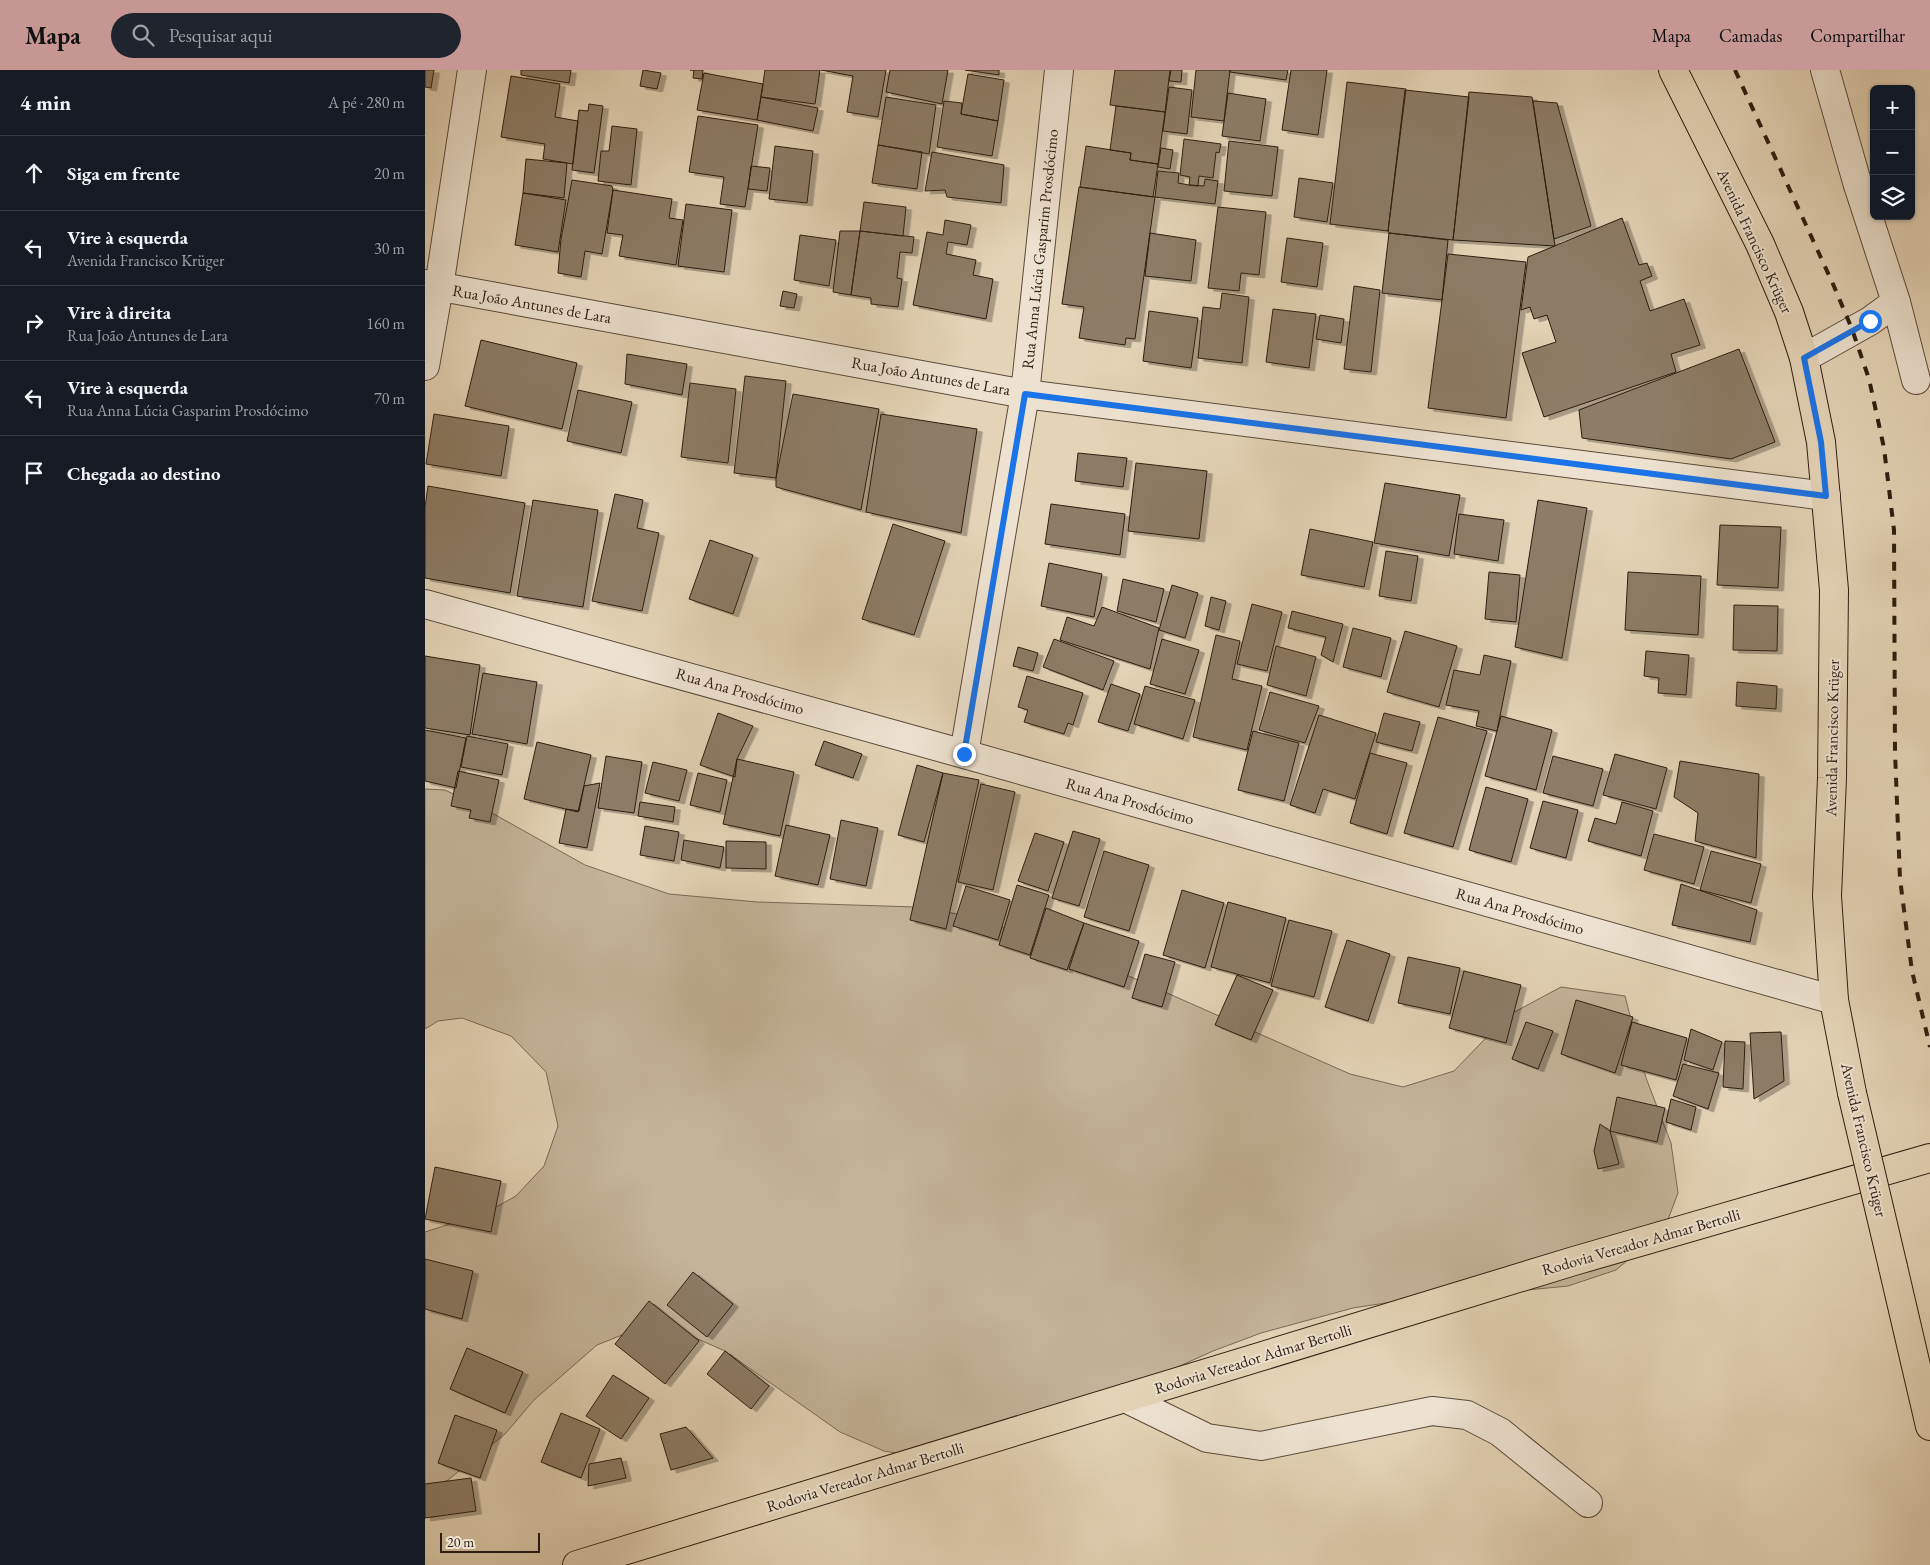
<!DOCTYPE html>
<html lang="pt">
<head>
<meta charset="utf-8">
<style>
  body { margin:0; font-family:"EB Garamond",serif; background:#20242c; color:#f1f3f6 }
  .controls { position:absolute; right:15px; top:15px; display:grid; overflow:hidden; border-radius:8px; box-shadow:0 1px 4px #0004 }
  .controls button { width:45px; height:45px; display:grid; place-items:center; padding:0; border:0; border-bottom:1px solid #363941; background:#171b24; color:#f1f3f6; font:25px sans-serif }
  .scale { position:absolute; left:15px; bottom:12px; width:100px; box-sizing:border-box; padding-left:5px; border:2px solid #2e1d10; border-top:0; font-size:14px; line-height:18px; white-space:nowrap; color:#2e1d10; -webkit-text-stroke:4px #ede2d0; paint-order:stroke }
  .stop { position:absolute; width:15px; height:15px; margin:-11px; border:4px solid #1a73e8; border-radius:50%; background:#fff }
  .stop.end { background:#1a73e8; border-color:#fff; box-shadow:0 1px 5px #0008 }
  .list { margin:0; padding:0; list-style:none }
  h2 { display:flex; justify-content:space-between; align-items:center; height:65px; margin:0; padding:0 20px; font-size:21px }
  h2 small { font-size:16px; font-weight:400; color:#9ea1a6 }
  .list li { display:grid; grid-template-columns:32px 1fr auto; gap:15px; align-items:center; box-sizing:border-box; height:75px; padding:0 20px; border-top:1px solid #363941 }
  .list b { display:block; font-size:19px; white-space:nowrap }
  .list p { margin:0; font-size:16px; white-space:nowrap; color:#9ea1a6 }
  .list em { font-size:16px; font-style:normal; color:#9ea1a6 }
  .icon { flex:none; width:28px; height:28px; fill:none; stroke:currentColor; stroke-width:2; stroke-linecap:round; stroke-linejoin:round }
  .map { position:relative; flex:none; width:1505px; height:1495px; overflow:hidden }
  header { display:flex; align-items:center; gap:30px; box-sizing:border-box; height:70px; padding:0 25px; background:#c59692; color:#111 }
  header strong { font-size:24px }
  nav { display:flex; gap:28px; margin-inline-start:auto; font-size:18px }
  .search { width:350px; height:45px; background:#20242c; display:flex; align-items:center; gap:12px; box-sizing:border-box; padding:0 18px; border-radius:28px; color:#9ea1a6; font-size:19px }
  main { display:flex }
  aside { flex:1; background:#171b24 }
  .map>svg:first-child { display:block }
  .green { fill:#c5b49a; stroke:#7a6855 }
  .building { fill:#8d7c66; stroke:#2e1d10; filter:url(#shadow) }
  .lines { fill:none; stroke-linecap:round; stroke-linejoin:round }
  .minor-casing { stroke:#5c4a3a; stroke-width:30 }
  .major-casing { stroke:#2e1d10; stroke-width:30 }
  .highway-casing { stroke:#2e1d10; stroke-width:30 }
  .minor { stroke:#ede2d0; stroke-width:28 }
  .major { stroke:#e4d3b6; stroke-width:28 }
  .highway { stroke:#e4d3b6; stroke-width:28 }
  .rail { stroke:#2e1d10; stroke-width:4; stroke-dasharray:9 9; stroke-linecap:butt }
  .major-bridge-casing { stroke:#2e1d10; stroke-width:30; stroke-linecap:butt }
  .major-bridge { stroke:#e4d3b6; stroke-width:28 }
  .route { stroke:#1a73e8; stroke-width:6 }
  .labels { text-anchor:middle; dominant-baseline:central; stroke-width:4; stroke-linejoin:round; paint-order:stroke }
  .street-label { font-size:16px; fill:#2e1d10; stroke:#ede2d0 }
</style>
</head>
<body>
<header>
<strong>Mapa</strong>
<div class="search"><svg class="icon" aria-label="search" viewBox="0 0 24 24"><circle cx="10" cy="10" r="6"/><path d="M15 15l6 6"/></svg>Pesquisar aqui</div>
<nav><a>Mapa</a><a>Camadas</a><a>Compartilhar</a></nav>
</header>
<main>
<aside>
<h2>4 min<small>A pé · 280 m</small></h2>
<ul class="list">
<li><svg class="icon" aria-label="ahead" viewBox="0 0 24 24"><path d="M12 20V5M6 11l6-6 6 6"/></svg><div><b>Siga em frente</b></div><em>20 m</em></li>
<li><svg class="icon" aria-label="left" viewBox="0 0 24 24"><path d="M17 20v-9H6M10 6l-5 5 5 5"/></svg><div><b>Vire à esquerda</b><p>Avenida Francisco Krüger</p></div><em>30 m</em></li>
<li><svg class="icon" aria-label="right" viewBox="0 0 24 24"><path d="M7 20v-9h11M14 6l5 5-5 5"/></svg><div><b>Vire à direita</b><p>Rua João Antunes de Lara</p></div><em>160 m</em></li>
<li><svg class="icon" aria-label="left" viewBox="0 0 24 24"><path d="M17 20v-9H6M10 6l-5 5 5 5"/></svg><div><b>Vire à esquerda</b><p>Rua Anna Lúcia Gasparim Prosdócimo</p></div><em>70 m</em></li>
<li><svg class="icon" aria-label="arrive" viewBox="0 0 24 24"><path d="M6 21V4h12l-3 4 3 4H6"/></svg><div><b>Chegada ao destino</b></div></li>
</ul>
</aside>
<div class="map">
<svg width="1505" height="1495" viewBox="0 0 1505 1495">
  <defs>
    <filter id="shadow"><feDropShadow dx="5.5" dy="3" stdDeviation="0" flood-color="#0004"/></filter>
  </defs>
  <rect width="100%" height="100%" fill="#e4d3b6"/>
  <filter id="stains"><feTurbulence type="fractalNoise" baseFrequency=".004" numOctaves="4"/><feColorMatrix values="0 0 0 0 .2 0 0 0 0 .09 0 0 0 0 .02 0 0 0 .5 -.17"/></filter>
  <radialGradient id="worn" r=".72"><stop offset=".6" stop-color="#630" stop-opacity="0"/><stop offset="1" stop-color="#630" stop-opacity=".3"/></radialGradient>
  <path class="green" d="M0,719L20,720L58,738L160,795L244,824L332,832L491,837L545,846L654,884L925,1004L978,1017L1029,1001L1082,946L1136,917L1200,926L1221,1008L1246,1073L1253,1123L1239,1160L1191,1200L1143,1216L1092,1221L1013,1225L928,1238L836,1263L788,1281L613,1360L502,1388L459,1381L415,1362L300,1281L250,1259L217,1257L172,1275L109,1330L80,1364L23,1410L0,1422V1162L62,1142L91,1126L119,1096L133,1056L121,1002L86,966L37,948L13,951L0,959Z"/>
  <path class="building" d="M0,0H9L6,18L0,17Z
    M96,0H146L144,13L96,5Z
    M218,0L236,3L232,19L215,16Z
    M265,0H278L277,9L268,8L269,0Z
    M340,0H395L390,34L336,27Z
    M396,0H461L453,47L422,42L428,6Z
    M465,0H523L517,34L461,22Z
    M540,0H574V5Z
    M690,0H745L740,42L685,35Z
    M746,0H757L756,12L744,11Z
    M771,0H805L799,51L766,47Z
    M805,0H863L861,10L805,2Z
    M866,0H902L893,65L857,60Z
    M279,3L338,14L332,50L272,40Z
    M543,4L579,10L573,51L536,44Z
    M86,6L135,14L130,47L153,51L148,94L118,89L120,74L76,67Z
    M922,12L981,19L963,161L905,154Z
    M744,17L767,20L762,64L738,61Z
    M980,20L1044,27L1028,170L964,163L963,161Z
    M1044,22L1107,27L1130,176L1028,170Z
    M803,23L841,29L835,71L797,66Z
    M336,27L393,38L388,61L332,50Z
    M461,27L511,35L504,84L453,75Z
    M519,31L537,33L536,44L573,51L567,86L512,77Z
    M1108,31L1132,33L1166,156L1129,169Z
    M164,34L178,36L169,103L147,100L154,40L163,41Z
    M691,36L740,42L733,94L705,90L706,83L685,80Z
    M273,46L333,55L320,137L295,134L299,107L264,102Z
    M187,56L212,59L206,115L173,111L176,81H184Z
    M759,69L796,74L794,83L791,82L788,108L774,106L773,116L764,115L765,107L755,105Z
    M804,71L853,77L847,126L799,121Z
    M453,75L497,82L492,119L447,113Z
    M350,76L388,81L382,133L344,129Z
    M661,76L706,83L705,90L733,94L728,127L655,117Z
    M736,78L748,80L745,99L733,97Z
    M507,82L579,95L576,133L522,127L520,120L500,121Z
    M101,89L142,93L139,128L98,123Z
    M326,96L345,98L342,121L323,119Z
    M733,101L754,103L753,113L764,115L779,116L780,109L793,111L790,134L730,127Z
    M874,108L908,113L902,152L869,147Z
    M147,110L187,116L188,120L177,184L160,181L156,207L133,203L136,169Z
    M654,117L730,127L710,269L701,268L700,275L654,268L659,237L637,234Z
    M188,120L247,129L244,148L258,150L251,195L194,186L198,165L182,163Z
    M98,123L141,130L133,182L90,175Z
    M439,132L481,137L478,166L435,161Z
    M261,134L307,140L299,202L253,196Z
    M793,137L841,142L834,205L816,203L814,221L783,218Z
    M1197,148L1214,195L1222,193L1227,206L1215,211L1225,241L1259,229L1275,275L1246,284L1251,302L1119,347L1097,283L1131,272L1122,245L1109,249L1105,237L1096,240L1103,187Z
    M520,150L546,155L542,175L523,172L521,184L551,190L548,205L568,209L561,249L488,235L502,162L518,165Z
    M415,161H435L426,225L408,222Z
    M435,161L489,167L487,183L475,182L472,208L477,209L473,237L446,234V228L426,225Z
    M725,163L771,170L766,211L720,206Z
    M964,163L1023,170L1017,230L957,223Z
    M375,165L411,170L404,216L369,210Z
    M862,168L898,173L892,217L856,212Z
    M1023,184L1101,192L1081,348L1003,338Z
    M929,216L955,220L946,302L919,299Z
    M358,221L372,224L369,238L355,236Z
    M797,223L824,227L817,293L773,288L778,237L795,239Z
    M848,239L891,244L884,298L841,292Z
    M724,241L773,248L766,298L718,291Z
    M895,245L919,249L916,273L891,269Z
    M56,270L152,293L137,359L40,336Z
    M1314,279L1350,372L1306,389L1157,368L1154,340Z
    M202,284L262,294L257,325L200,314Z
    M320,306L361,311L351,408L309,403Z
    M265,313L311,319L303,393L256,387Z
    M153,320L207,332L196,383L142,371Z
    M368,324L454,339L436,440L351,417V408Z
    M9,344L84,356L76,406L1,394Z
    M456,344L552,359L536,463L441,442Z
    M653,383L702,388L698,417L650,411Z
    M711,393L782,401L774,469L703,461Z
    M960,413L1035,425L1024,486L949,473Z
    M3,416L100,433L85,523L0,508V437Z
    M190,424L218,430L212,458L234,463L217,541L167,531Z
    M108,430L173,440L158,537L92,526Z
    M1113,430L1162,438L1137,588L1090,577Z
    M626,434L700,444L695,485L620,474Z
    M1034,444L1079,450L1073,491L1029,484Z
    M468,454L520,471L489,565L437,549Z
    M1295,455L1356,457L1353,518L1292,515Z
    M885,459L948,472L939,517L876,505Z
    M285,470L328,485L308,544L264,529Z
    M961,481L993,486L986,531L954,526Z
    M624,493L677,504L669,547L616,536Z
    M1064,502L1095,505L1091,552L1060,549Z
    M1203,502L1276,506L1273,565L1200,560Z
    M698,509L739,519L731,552L692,541Z
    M747,515L773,523L760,568L734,560Z
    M786,527L801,531L794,560L780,556Z
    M827,534L857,542L842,601L812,594Z
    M1309,535L1353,536L1352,581L1308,580Z
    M677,537L734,558L725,599L635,570L642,547L669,556Z
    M867,541L918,554L908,592L896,585L901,567L863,558Z
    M928,558L966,568L956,607L918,597Z
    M980,561L1032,576L1014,637L962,622Z
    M791,565L815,571L807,609L837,616L822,680L768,667Z
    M629,569L689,591L678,620L618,597Z
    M737,569L774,580L760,624L725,614Z
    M851,576L891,587L881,626L842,615Z
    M593,577L613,583L608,601L588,596Z
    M1221,581L1264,585L1261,625L1233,623L1234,608L1219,606Z
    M1059,585L1086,591L1072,661L1051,656L1054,641L1021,635L1029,600L1055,605Z
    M0,586L55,595L45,665L0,658Z
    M58,603L112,612L102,674L47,664Z
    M602,606L658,623L648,655L643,653L639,664L599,652L603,640L593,637Z
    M1312,612L1352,616L1351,639L1311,636Z
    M686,614L715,624L703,661L673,652Z
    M720,616L770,630L758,669L709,654Z
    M845,622L894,636L880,673L834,660Z
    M293,643L328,656L312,689L310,707L275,695Z
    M959,643L995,652L987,681L951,672Z
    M894,645L951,663L930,729L898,719L890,743L865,735Z
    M1076,646L1127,660L1111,720L1060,706Z
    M1013,647L1062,661L1028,777L979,763Z
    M0,660L41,668L31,718L0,711Z
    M828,661L874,673L859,731L813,720Z
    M42,666L83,674L77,705L36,697Z
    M399,671L437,684L428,708L390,695Z
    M112,672L166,685L153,742L99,729Z
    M945,683L982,693L962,764L925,753Z
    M1190,684L1242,698L1231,739L1178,725Z
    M181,686L217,692L209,743L173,738Z
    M1128,686L1178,699L1168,736L1118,723Z
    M312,689L369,702L355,766L298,754Z
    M1255,691L1334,704L1331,788L1270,771L1273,743L1249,727Z
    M228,692L262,700L254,731L220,723Z
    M492,695L518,703L499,772L473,765Z
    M33,701L74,710L65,752L44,748L46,740L26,736Z
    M273,703L302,710L295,742L265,735Z
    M518,703L554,710L521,859L485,850Z
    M175,713L162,778L134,773L141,739L154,741L159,716Z
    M556,714L590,722L568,820L533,812Z
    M1061,717L1103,729L1086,792L1044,780Z
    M1118,731L1153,740L1141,788L1105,778Z
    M215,732L250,737L248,752L213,746Z
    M1197,732L1228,741L1216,786L1163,771L1170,748L1191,754Z
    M416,750L453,758L441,816L405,809Z
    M361,755L405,765L393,815L350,806Z
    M220,756L254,762L249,791L215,785Z
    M648,761L675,769L654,836L627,828Z
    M610,763L639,772L623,821L593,811Z
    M1229,764L1279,777L1269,814L1219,800Z
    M259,770L299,777L295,798L256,790Z
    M301,771L341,772V799L301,798Z
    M679,781L724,795L704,861L659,847Z
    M1286,781L1336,794L1326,833L1275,820Z
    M1256,814L1332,840L1325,872L1247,855Z
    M592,815L624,825L605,885L574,875Z
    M541,816L585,830L573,870L528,856Z
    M757,820L799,833L780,898L738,885Z
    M803,832L861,848L845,913L786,897Z
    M621,838L659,853L642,900L605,888Z
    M864,850L907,861L889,927L846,916Z
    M659,853L714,871L699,917L644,899Z
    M922,870L965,884L943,951L900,937Z
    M720,884L750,892L737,937L707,928Z
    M983,887L1035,898L1025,944L973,933Z
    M1039,901L1096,915L1081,973L1024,958Z
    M812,905L848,920L826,970L790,955Z
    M1151,930L1208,947L1190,1003L1136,984Z
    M1101,952L1128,961L1113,999L1087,989Z
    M1207,952L1262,968L1251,1010L1196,995Z
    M1266,959L1297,972L1288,1000L1259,990Z
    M1356,962L1359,1011L1329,1029L1325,963Z
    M1300,971L1320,972L1318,1019L1298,1017Z
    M1258,994L1294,1003L1283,1039L1248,1026Z
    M1192,1027L1240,1038L1232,1072L1185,1061Z
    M1246,1029L1271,1037L1266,1060L1241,1052Z
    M1175,1054L1185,1061L1194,1094L1173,1099L1169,1081Z
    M10,1097L76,1111L66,1162L0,1149Z
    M0,1189L48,1201L37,1249L0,1239Z
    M268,1202L308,1234L282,1267L242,1235Z
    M224,1231L274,1271L240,1314L190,1274Z
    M42,1278L98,1302L80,1343L25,1319Z
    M300,1281L344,1316L326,1339L282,1304Z
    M188,1305L224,1328L196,1369L161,1346Z
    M136,1343L175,1359L156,1408L116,1392Z
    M30,1345L72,1360L55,1408L13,1393Z
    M261,1357L288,1388L246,1400L235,1364Z
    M196,1388L201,1408L163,1416L164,1394Z
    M46,1408L51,1441L0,1448V1414Z"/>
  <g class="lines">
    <g class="minor-casing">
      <path id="minor" d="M1400,0L1432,112L1471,232L1491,310
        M0,214L600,324L1401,426
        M1379,288L1445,251L1471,232
        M0,296L14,217L47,0
        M0,534L539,684L1409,930
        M539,684L600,324L634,0
        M700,1328L782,1368L836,1376L1007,1341L1042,1345L1075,1362L1163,1433"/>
    </g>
    <g class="major-casing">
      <path id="major" d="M1248,0L1335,174L1364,242L1379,288L1396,372L1409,520L1407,708L1402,826L1409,930L1427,1023
        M1468,1197L1505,1356"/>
    </g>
    <g class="highway-casing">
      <path id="highway" d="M152,1495L1149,1191L1505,1088"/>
    </g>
    <use href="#minor" class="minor"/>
    <use href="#major" class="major"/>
    <use href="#highway" class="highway"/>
    <path class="rail" d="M1310,0L1408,214L1427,259L1444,309L1459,378L1469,460L1470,682L1475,809L1487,901L1505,977"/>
    <g class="major-bridge-casing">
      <path id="major-bridge" d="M1427,1023L1468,1197"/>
    </g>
    <use href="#major-bridge" class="major-bridge"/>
  </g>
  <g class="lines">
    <path class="route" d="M539,684L600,324L1401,426L1396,372L1379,288L1445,251"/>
  </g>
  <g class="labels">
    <g class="street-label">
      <text transform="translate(1330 171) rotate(65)">Avenida Francisco Krüger</text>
      <text transform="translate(615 179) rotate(-84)">Rua Anna Lúcia Gasparim Prosdócimo</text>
      <text transform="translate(107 234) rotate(10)">Rua João Antunes de Lara</text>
      <text transform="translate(506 306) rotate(10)">Rua João Antunes de Lara</text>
      <text transform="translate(315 621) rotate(16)">Rua Ana Prosdócimo</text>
      <text transform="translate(1407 668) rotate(-89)">Avenida Francisco Krüger</text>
      <text transform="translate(705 731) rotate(16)">Rua Ana Prosdócimo</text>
      <text transform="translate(1095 841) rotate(16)">Rua Ana Prosdócimo</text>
      <text transform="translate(1439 1070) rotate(77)">Avenida Francisco Krüger</text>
      <text transform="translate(1216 1172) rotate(-16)">Rodovia Vereador Admar Bertolli</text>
      <text transform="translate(828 1289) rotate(-17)">Rodovia Vereador Admar Bertolli</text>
      <text transform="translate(440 1407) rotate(-17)">Rodovia Vereador Admar Bertolli</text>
    </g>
  </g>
  <rect width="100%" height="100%" filter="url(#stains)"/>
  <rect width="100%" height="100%" fill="url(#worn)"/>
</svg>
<div class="controls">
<button>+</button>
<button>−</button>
<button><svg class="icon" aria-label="layers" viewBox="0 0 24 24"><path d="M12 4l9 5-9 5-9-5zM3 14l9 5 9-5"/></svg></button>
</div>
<div class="scale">20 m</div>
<div class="stop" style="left:1445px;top:251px"></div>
<div class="stop end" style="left:539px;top:684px"></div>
</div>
</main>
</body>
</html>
